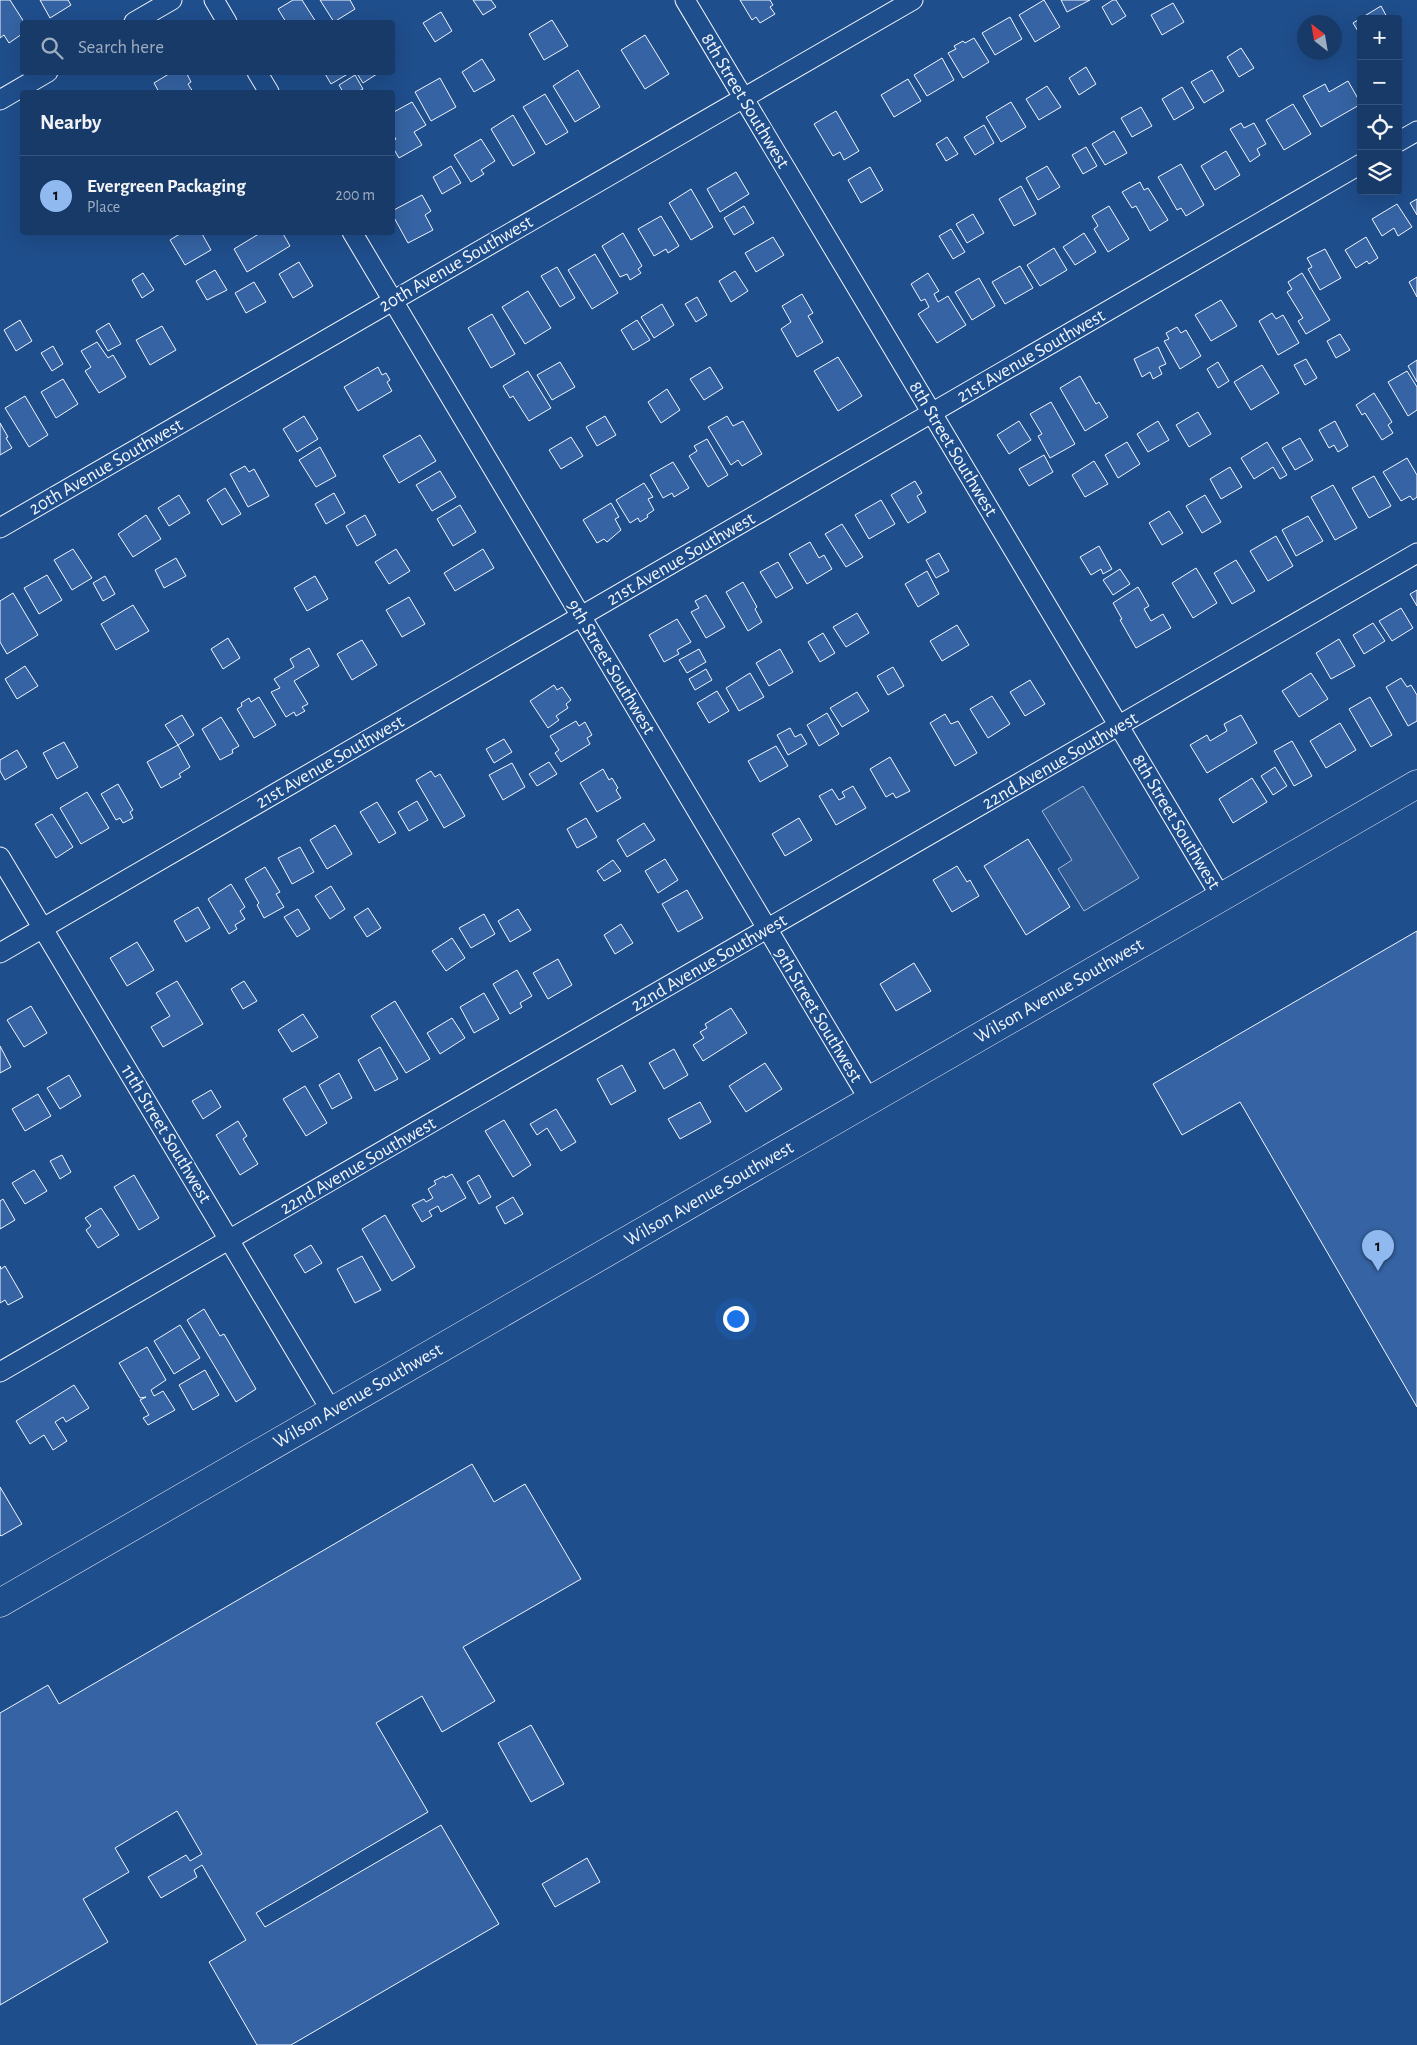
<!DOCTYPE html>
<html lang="en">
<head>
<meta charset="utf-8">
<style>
  body { margin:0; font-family:"Alegreya Sans",sans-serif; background:#20416f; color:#f1f3f6 }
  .controls { position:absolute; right:15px; top:15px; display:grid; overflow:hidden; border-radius:5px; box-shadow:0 5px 20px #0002 }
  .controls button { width:45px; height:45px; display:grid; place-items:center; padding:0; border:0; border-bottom:1px solid #36547d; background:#173a69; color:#f1f3f6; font:25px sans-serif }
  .compass { position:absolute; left:1297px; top:15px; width:45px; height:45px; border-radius:50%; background:#173a69; box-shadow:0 5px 20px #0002; rotate:329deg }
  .you { position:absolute; left:735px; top:1318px; width:18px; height:18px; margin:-12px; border:4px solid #fff; border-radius:50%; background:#1a73e8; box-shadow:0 0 0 8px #1a73e833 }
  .badge { display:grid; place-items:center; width:32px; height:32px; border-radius:50%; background:#90b9f0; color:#111; font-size:16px; font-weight:700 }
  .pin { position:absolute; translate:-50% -41px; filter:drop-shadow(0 1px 2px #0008) }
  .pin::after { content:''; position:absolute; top:26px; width:18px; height:15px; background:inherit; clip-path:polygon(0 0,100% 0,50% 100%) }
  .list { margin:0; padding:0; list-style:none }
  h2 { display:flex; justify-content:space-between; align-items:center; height:65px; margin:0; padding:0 20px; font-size:21px }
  h2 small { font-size:16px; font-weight:400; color:#9eadc0 }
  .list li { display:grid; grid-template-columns:32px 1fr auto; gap:15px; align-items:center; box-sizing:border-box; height:80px; padding:0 20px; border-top:1px solid #36547d }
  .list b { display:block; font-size:19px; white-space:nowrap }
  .list p { margin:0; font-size:16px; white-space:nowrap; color:#9eadc0 }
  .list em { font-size:16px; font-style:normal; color:#9eadc0 }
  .icon { flex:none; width:28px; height:28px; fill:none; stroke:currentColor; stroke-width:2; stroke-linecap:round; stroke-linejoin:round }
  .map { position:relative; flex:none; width:1417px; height:2045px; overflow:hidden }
  .search { position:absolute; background:#173a69; box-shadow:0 5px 20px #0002; left:20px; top:20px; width:375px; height:55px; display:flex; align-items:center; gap:12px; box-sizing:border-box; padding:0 18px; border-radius:5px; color:#9eadc0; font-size:19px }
  .panel { position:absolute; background:#173a69; box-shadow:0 5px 20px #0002; left:20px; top:90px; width:375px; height:145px; border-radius:5px }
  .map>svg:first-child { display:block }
  .parking { fill:#305b95; stroke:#a8bbd7 }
  .building { fill:#3563a3; stroke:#f2f6ff }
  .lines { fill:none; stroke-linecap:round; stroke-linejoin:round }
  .minor-casing { stroke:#f2f6ff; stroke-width:21 }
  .secondary-casing { stroke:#f2f6ff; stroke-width:29 }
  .minor { stroke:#1f4e8c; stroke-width:19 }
  .secondary { stroke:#1f4e8c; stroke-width:28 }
  .labels { text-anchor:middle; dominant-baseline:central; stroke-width:4; stroke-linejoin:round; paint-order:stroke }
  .street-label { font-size:19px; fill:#f2f6ff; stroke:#1f4e8c }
</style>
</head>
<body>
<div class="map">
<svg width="1417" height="2045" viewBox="0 0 1417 2045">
  <rect width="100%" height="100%" fill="#1f4e8c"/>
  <path class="parking" d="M1083,786L1139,878L1084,911L1058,869L1072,860L1042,811Z"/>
  <path class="building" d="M0,0H10L24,22L22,34L9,43L4,35L0,38Z
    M40,0H68L71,5L50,18Z
    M293,0H302L316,22H286L278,9Z
    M320,0H350L355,9L334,22Z
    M473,0H491L496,7L483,15Z
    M740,0H770L773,5L770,7L775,14L760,23L756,17L752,20Z
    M1044,0L1060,27L1035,42L1019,15Z
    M1061,0H1090L1067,12Z
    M1113,0H1116L1126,16L1112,25L1102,7Z
    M1173,3L1184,22L1162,35L1151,15Z
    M1381,6L1388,19H1361V36L1353,23Z
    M441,12L452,31L435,42L423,23Z
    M1010,17L1022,39L995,55L982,33Z
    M552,20L568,46L544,60L529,34Z
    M645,35L669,74L645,89L621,50Z
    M974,38L989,62L963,78L948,53L956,49L954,46L963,41L965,43Z
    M1241,48L1254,68L1239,77L1227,57Z
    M942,58L954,80L927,96L914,75Z
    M482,59L495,80L474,92L462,72Z
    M1086,67L1096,84L1079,95L1069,78Z
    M578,70L600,107L575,122L553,86Z
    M1212,70L1224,91L1204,103L1191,82Z
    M172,72H186L191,82L188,84L193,92H159L154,83Z
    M324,72H351L331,84Z
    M356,72H380L363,83Z
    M355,75L363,89L357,92H343L339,85Z
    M440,78L456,107L431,121L415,92Z
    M908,79L921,101L894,117L881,95Z
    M1348,81L1361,104L1321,127L1303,96L1325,84L1329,92Z
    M1047,86L1061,107L1039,120L1026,99Z
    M1182,87L1194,108L1174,120L1162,99Z
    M545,94L568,132L546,145L523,107Z
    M412,102L426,125L414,132L422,145L399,158L392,146V141L396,139L392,134V113Z
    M1011,102L1026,127L1001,142L986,117Z
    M1293,104L1311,134L1284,150L1266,120Z
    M1141,107L1152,126L1132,137L1121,118Z
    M836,111L859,151L844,160L840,152L833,156L814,124Z
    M513,115L535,153L513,166L491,129Z
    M1241,123L1244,128L1254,123L1266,144L1257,149L1260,155L1250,162L1230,129Z
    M984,125L994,143L975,155L964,137Z
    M1114,131L1127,153L1105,165L1092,144Z
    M947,137L958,154L946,161L936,144Z
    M481,139L495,161L481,170L484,174L471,182L454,155Z
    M1086,147L1097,166L1083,174L1072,155Z
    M1226,151L1240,175L1215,190L1201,166Z
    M1181,164L1204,205L1186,216L1181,208L1177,210L1158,177Z
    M451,166L461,183L442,194L433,177Z
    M1047,166L1060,187L1038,200L1026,178Z
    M870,167L883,190L861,203L848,180Z
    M736,172L749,194L720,212L707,189Z
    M1140,182L1144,190L1148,188L1168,220L1150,231L1136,206L1132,208L1122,192Z
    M1021,186L1036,214L1014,226L999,199Z
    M691,189L713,227L691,240L669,203Z
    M422,195L431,211L425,215L433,230L408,243L392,214V211Z
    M1417,199V215L1410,203Z
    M1397,204L1412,227L1398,236L1394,228L1382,236L1372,219Z
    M744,206L754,223L734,235L724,218Z
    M1109,206L1129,239L1108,252L1094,229L1098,226L1092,216Z
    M973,214L984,233L967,243L956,224Z
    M661,216L679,246L668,253L666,249L654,256L638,229Z
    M951,229L965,252L953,259L939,236Z
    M183,232H201L211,250L185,265L170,240Z
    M262,232H282L290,246L247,272L234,249Z
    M623,233L642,266L638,269L641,273L630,280L627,274L620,277L602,246Z
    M1084,233L1096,252L1075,265L1063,247Z
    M773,237L784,255L756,272L745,253Z
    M1366,237L1378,258L1369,264L1367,261L1356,268L1345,250Z
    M1054,248L1067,270L1040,286L1027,265Z
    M1325,249L1341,278L1320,290L1308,269L1312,267L1307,258Z
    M595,254L618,293L592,309L568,270Z
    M299,262L313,286L293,298L279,274Z
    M1020,266L1033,288L1005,304L992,282Z
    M557,267L575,298L560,307L541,276Z
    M215,270L227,290L207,300L196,281Z
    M735,271L748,291L731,302L719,281Z
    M143,273L154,290L142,298L132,280Z
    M928,273L939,291L934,294L938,302L948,296L966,325L937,343L918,314L929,307L925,299L921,301L911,284Z
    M1302,273L1330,320L1306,334L1298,321L1303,318L1287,292L1292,289L1288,282Z
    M1417,277V297L1409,282Z
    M979,278L995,306L972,320L955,292Z
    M254,282L266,302L246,313L235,293Z
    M528,291L551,328L525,344L502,307Z
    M802,294L813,313L808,316L823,342L797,357L781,329L791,322L782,306Z
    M697,297L707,315L696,322L685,304Z
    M1221,300L1237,326L1211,341L1195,315Z
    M662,304L674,325L654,338L641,317Z
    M1272,313L1276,319L1283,315L1299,343L1278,355L1259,321Z
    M492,314L515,354L491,368L468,328Z
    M20,320L32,341L16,351L4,330Z
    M637,320L650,340L633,350L621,330Z
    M109,323L121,344L108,351L96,331Z
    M162,326L176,350L150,365L136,340Z
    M1177,327L1181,333L1186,330L1201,356L1180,369L1164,341L1169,339L1166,333Z
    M1340,334L1350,350L1336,358L1327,341Z
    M97,342L108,358L113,355L126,377L99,393L85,371L91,367L81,351Z
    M53,346L63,364L52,371L41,353Z
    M1158,347L1166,364L1159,367L1162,374L1153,379L1150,372L1142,377L1134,359Z
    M838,357L862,396L838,411L814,371Z
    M1306,359L1317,378L1305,385L1294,365Z
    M1417,360V382L1408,366Z
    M560,362L575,387L552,400L537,375Z
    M1218,362L1229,381L1218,388L1207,369Z
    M1262,365L1279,393L1251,410L1234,382Z
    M378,367L382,375L386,373L390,380L387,382L392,391L358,411L344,387Z
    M710,367L723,388L704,400L690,379Z
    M528,371L551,408L529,421L513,396L510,398L503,386Z
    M1407,371L1417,387V410L1408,416L1388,382Z
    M1080,376L1096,404L1099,402L1108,417L1085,431L1060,388Z
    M63,379L78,404L56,418L41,392Z
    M667,389L680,410L661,423L648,402Z
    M1374,393L1392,422L1388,425L1393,433L1382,440L1365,413L1362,415L1356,405Z
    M25,396L48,435L29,447L5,408Z
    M1051,402L1075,444L1050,458L1038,436L1042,434L1030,414Z
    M1198,412L1211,434L1189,447L1176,425Z
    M304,416L318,439L297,452L283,429Z
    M605,416L616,435L597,446L586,427Z
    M727,416L733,426L743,421L762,454L742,466L738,460L731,465L708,427Z
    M1019,421L1031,440L1009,454L997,435Z
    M1158,421L1169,440L1148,452L1137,434Z
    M1335,421L1348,446L1338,452L1334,445L1329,448L1319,430Z
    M0,423L8,437L6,438L12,448L0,455Z
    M420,435L436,461L399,483L383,456Z
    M571,437L583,456L561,469L549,450Z
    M1300,438L1313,460L1295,470L1282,448Z
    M707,439L728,475L708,487L689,456L697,451L694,446Z
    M1127,442L1140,464L1118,478L1105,455Z
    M1267,442L1287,475L1280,479L1273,467L1254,479L1241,458Z
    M320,447L336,476L316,487L299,460Z
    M1044,455L1053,472L1029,486L1019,469Z
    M1407,458L1417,475V497L1413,500L1410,496L1401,501L1383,472Z
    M1094,461L1108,484L1085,497L1072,475Z
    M673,462L689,488L674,497L672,493L663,498L650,475Z
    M245,466L249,472L254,469L269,496L248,507L230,474Z
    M1230,467L1242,487L1221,499L1210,479Z
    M440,471L456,497L432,511L416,485Z
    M1374,476L1391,506L1369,518L1352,488Z
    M915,481L922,493L917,496L926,512L908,523L891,495Z
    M644,483L653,497L648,499L654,510L647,515L648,517L640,522L638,518L630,523L616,500Z
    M1333,485L1357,528L1335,540L1311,497Z
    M225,488L241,514L222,525L207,500Z
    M334,493L345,513L326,524L315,504Z
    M179,495L190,513L169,526L158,508Z
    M1205,495L1221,522L1202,533L1186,506Z
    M881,500L895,524L869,539L855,515Z
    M611,503L619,517L615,519L621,530L607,542L604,539L597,543L583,520Z
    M460,505L476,532L453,546L437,519Z
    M1169,511L1183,533L1162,545L1149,523Z
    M146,515L161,539L133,557L118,534Z
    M365,515L376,535L357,546L346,526Z
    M1308,516L1323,541L1296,556L1282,530Z
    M842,524L863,557L846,567L825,534Z
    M1276,536L1293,566L1268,581L1250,551Z
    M810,542L819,558L824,555L832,569L807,584L789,554Z
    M1099,546L1112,569L1103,574L1101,569L1091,575L1080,557Z
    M73,549L92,578L72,590L54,560Z
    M396,549L410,571L389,584L375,562Z
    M483,549L494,568L455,591L444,573Z
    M939,553L949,571L936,578L926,560Z
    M176,558L186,576L164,588L155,570Z
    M1236,560L1255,591L1232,604L1214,573Z
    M778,562L793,588L776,598L760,572Z
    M1196,568L1217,603L1193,618L1172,583Z
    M1120,569L1130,584L1113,595L1103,580Z
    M927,571L939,594L918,607L905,584Z
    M47,575L62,600L39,614L24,588Z
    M105,576L115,594L103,601L93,583Z
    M315,576L328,599L307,611L294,588Z
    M743,582L757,607L755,609L762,622L748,631L726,592Z
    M1138,587L1149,606L1144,609L1151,621L1163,614L1171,628L1136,648L1120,620L1122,619L1113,603Z
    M1417,590V606L1410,594Z
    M13,593L38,635L7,654L0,642V601Z
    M706,595L725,627L706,638L691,612L699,608L695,601Z
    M409,597L425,624L402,637L386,610Z
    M133,605L149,631L116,650L101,624Z
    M1401,608L1413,628L1392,641L1379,621Z
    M857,613L869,633L846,647L833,627Z
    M677,619L691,642L677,650L679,654L664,662L649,635Z
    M1373,623L1385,641L1364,654L1353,635Z
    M957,625L969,645L942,661L930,641Z
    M823,633L835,653L820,662L808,642Z
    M228,638L240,658L223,669L211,649Z
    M1339,639L1355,666L1331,679L1316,653Z
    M362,640L377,665L352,680L337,654Z
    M309,648L319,666L294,681L308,704L302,707L305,711L296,716L294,712L286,717L271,692L280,688L274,679L294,667L290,659Z
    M699,649L706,662L687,673L679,660Z
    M780,649L793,672L769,686L756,663Z
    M25,666L38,686L17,699L5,679Z
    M893,667L904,686L888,695L877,676Z
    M706,669L712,680L695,690L689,679Z
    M750,673L764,697L739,711L726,688Z
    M1311,673L1328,699L1299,717L1282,691Z
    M1401,678L1407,687L1411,685L1417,695V721L1408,726L1386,687Z
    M1030,680L1045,704L1025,716L1010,692Z
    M554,685L557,690L562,687L571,700L566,704L568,708L556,716L559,720L548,728L530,701Z
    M717,691L729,711L709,723L697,703Z
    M857,692L869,711L842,727L830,708Z
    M992,696L1010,724L988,738L970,709Z
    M259,697L276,725L254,738L237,709L242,706L241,703L249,698L251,702Z
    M1370,697L1392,735L1371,747L1349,709Z
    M827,713L839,734L819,746L807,725Z
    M945,714L951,724L958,721L977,753L955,766L930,723Z
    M182,715L194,735L178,745L165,725Z
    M1241,715L1257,743L1207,773L1190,745L1207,735L1210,741L1227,731L1224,724Z
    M221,717L239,746L232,750L233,753L220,760L202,729Z
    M576,721L579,726L585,722L592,735L587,738L590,744L561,762L555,753L559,750L550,736Z
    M1340,723L1356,750L1326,768L1310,741Z
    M790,728L795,737L801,734L807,744L788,755L777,735Z
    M504,739L512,752L494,763L486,749Z
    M1292,741L1312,776L1294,786L1274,751Z
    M64,742L78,767L57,779L43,753Z
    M178,745L190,767L179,774L181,777L161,788L147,762Z
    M776,746L788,766L760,782L748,761Z
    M17,750L27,767L5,780L0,771V760Z
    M890,757L910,791L896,798L893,793L886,797L870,769Z
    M549,762L557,774L537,786L529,774Z
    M512,763L525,787L503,800L489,775Z
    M1275,767L1287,786L1273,795L1261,776Z
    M603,769L609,780L612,778L618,788L616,790L621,798L597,812L580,783Z
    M431,771L435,777L440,774L465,816L444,828L416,780Z
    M1252,778L1267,802L1233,823L1219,799Z
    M118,784L133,810L130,812L133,818L123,823L120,818L116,820L101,794Z
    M853,786L866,808L836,825L819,796L832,789L839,800L845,797L842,792Z
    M87,792L109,828L81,844L60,808Z
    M417,801L428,820L409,831L398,812Z
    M377,802L396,833L379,843L360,812Z
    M52,814L73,847L56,858L35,824Z
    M586,818L597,837L577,848L567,829Z
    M799,818L812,840L785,856L772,834Z
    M644,823L655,840L627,857L617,840Z
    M335,825L352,854L327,869L310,840Z
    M1028,839L1070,907L1026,935L984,866Z
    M300,847L314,872L292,884L278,858Z
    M665,859L678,880L658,893L645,871Z
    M613,860L621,871L604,881L597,871Z
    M957,866L967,882L970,880L979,896L952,912L933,880Z
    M265,867L280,892L276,894L284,907L264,918L257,905L259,903L245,879Z
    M231,884L245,907L240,911L245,919L235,925L237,929L229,934L208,899Z
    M331,886L345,909L330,919L315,896Z
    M687,890L703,918L678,932L662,904Z
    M198,907L210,928L186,942L174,921Z
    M368,908L381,928L367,937L354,917Z
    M298,909L310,929L297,937L284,917Z
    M518,909L531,930L510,942L498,921Z
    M484,914L495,934L471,948L459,928Z
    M621,924L633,943L615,954L604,935Z
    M1417,931V1407L1240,1102L1182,1135L1153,1084Z
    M452,938L465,958L446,971L432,951Z
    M137,942L154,970L127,986L110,958Z
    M558,959L572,985L548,999L533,973Z
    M914,963L931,991L896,1011L880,984Z
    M517,970L532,996L520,1003L522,1007L510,1014L493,984Z
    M177,981L203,1024L163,1047L151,1027L170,1016L156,993Z
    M244,981L257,1001L243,1009L231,989Z
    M484,993L499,1019L474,1033L460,1007Z
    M395,1001L430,1059L406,1073L371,1016Z
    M31,1006L47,1033L24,1047L7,1020Z
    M731,1008L747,1033L703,1061L693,1045L704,1038L700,1032L707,1028L705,1024Z
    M303,1014L318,1037L292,1052L278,1030Z
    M452,1018L465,1038L440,1054L427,1033Z
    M0,1046L11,1067L0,1073Z
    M380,1047L398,1079L375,1091L358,1060Z
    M674,1049L688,1075L664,1089L649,1063Z
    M765,1063L782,1089L746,1112L729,1086Z
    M622,1065L636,1091L611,1105L597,1079Z
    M339,1073L352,1098L332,1109L319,1085Z
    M69,1075L81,1096L60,1109L47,1088Z
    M305,1086L327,1123L306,1136L283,1099Z
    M211,1090L221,1107L203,1119L192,1101Z
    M38,1094L51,1116L25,1131L12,1109Z
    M700,1102L711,1122L680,1139L668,1119Z
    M556,1109L576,1142L561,1151L547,1128L537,1135L530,1124Z
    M504,1120L531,1165L513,1177L485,1131Z
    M238,1121L247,1136L243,1139L258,1164L240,1175L216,1135Z
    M62,1155L71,1172L60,1179L50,1161Z
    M34,1170L47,1191L25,1204L12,1183Z
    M452,1174L466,1198L441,1212L438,1206L429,1211L432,1216L422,1222L412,1205L424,1199L426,1202L433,1198L428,1189L436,1184L434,1181L444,1176L445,1178Z
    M134,1175L159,1218L139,1230L114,1187Z
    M479,1175L491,1197L479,1204L467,1182Z
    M513,1197L523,1214L505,1224L496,1207Z
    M3,1199L15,1220L0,1229V1201Z
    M101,1208L119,1235L98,1248L86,1230L91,1226L85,1218Z
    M385,1215L415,1267L392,1281L362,1229Z
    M311,1245L322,1263L305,1273L294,1255Z
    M362,1256L381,1290L355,1303L337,1269Z
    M0,1266L1,1269L5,1266L23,1297L8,1305L5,1300L0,1303Z
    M204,1309L220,1336L224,1334L256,1389L236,1402L187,1320Z
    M180,1325L200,1358L174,1374L154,1341Z
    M147,1347L166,1380L151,1390L154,1396L163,1391L175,1410L148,1425L143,1418L149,1415L140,1400L146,1397L140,1398L119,1363Z
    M205,1370L219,1395L193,1410L179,1385Z
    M74,1385L89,1408L66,1422L63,1417L55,1422L67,1441L53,1450L44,1435L30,1444L16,1421Z
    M472,1464L494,1502L525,1484L581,1579L463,1647L495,1701L442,1732L422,1696L376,1723L428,1812L256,1913L265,1927L441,1825L499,1924L291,2045H257L209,1962L246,1940L202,1865L194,1870L197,1877L161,1898L148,1877L186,1855L190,1861L202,1854L177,1811L115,1848L129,1872L83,1899L108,1942L0,2005V1713L48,1685L59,1704Z
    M0,1487L22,1524L1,1536L0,1535Z
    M531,1725L564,1784L531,1802L498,1743Z
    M587,1858L600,1882L555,1907L542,1884Z"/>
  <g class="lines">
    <g class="minor-casing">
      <path id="minor" d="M214,0L227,22
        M685,0L1221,897
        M134,22L172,0
        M257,72L269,92
        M0,100L48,72
        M1398,142L1417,131
        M352,232L870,1101
        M0,528L913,0
        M0,857L332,1412
        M0,953L1361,164
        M0,1372L1417,553"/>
    </g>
    <g class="secondary-casing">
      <path id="secondary" d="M0,1603L1417,784"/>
    </g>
    <use href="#minor" class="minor"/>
    <use href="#secondary" class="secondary"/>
  </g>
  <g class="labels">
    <g class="street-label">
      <text transform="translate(745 101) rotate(59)">8th Street Southwest</text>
      <text transform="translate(456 264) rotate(-30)">20th Avenue Southwest</text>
      <text transform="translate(1031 356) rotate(-30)">21st Avenue Southwest</text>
      <text transform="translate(953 449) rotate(59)">8th Street Southwest</text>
      <text transform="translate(106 467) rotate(-30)">20th Avenue Southwest</text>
      <text transform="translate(681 559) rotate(-30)">21st Avenue Southwest</text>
      <text transform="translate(611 667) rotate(59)">9th Street Southwest</text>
      <text transform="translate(1060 761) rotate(-30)">22nd Avenue Southwest</text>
      <text transform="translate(330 762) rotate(-30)">21st Avenue Southwest</text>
      <text transform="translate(1176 822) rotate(59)">8th Street Southwest</text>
      <text transform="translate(709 963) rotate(-30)">22nd Avenue Southwest</text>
      <text transform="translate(1059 991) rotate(-30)">Wilson Avenue Southwest</text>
      <text transform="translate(818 1015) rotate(59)">9th Street Southwest</text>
      <text transform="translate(166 1134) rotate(59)">11th Street Southwest</text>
      <text transform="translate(358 1166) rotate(-30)">22nd Avenue Southwest</text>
      <text transform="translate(709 1194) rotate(-30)">Wilson Avenue Southwest</text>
      <text transform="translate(358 1396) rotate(-30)">Wilson Avenue Southwest</text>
    </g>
  </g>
</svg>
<div class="controls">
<button>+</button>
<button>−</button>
<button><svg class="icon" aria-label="locate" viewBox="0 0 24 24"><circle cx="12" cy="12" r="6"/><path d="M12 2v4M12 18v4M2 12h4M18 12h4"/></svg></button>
<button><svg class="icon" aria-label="layers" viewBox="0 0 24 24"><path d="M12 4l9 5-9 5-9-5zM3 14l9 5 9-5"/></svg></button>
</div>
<svg class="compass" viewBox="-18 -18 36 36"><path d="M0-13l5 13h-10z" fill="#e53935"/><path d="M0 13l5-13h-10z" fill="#9eadc0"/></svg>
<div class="you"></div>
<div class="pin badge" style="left:1378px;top:1271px">1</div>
<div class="search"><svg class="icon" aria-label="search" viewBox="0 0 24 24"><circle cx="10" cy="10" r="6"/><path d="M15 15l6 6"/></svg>Search here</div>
<section class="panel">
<h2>Nearby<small></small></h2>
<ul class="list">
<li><span class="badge">1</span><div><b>Evergreen Packaging</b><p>Place</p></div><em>200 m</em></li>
</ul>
</section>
</div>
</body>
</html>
